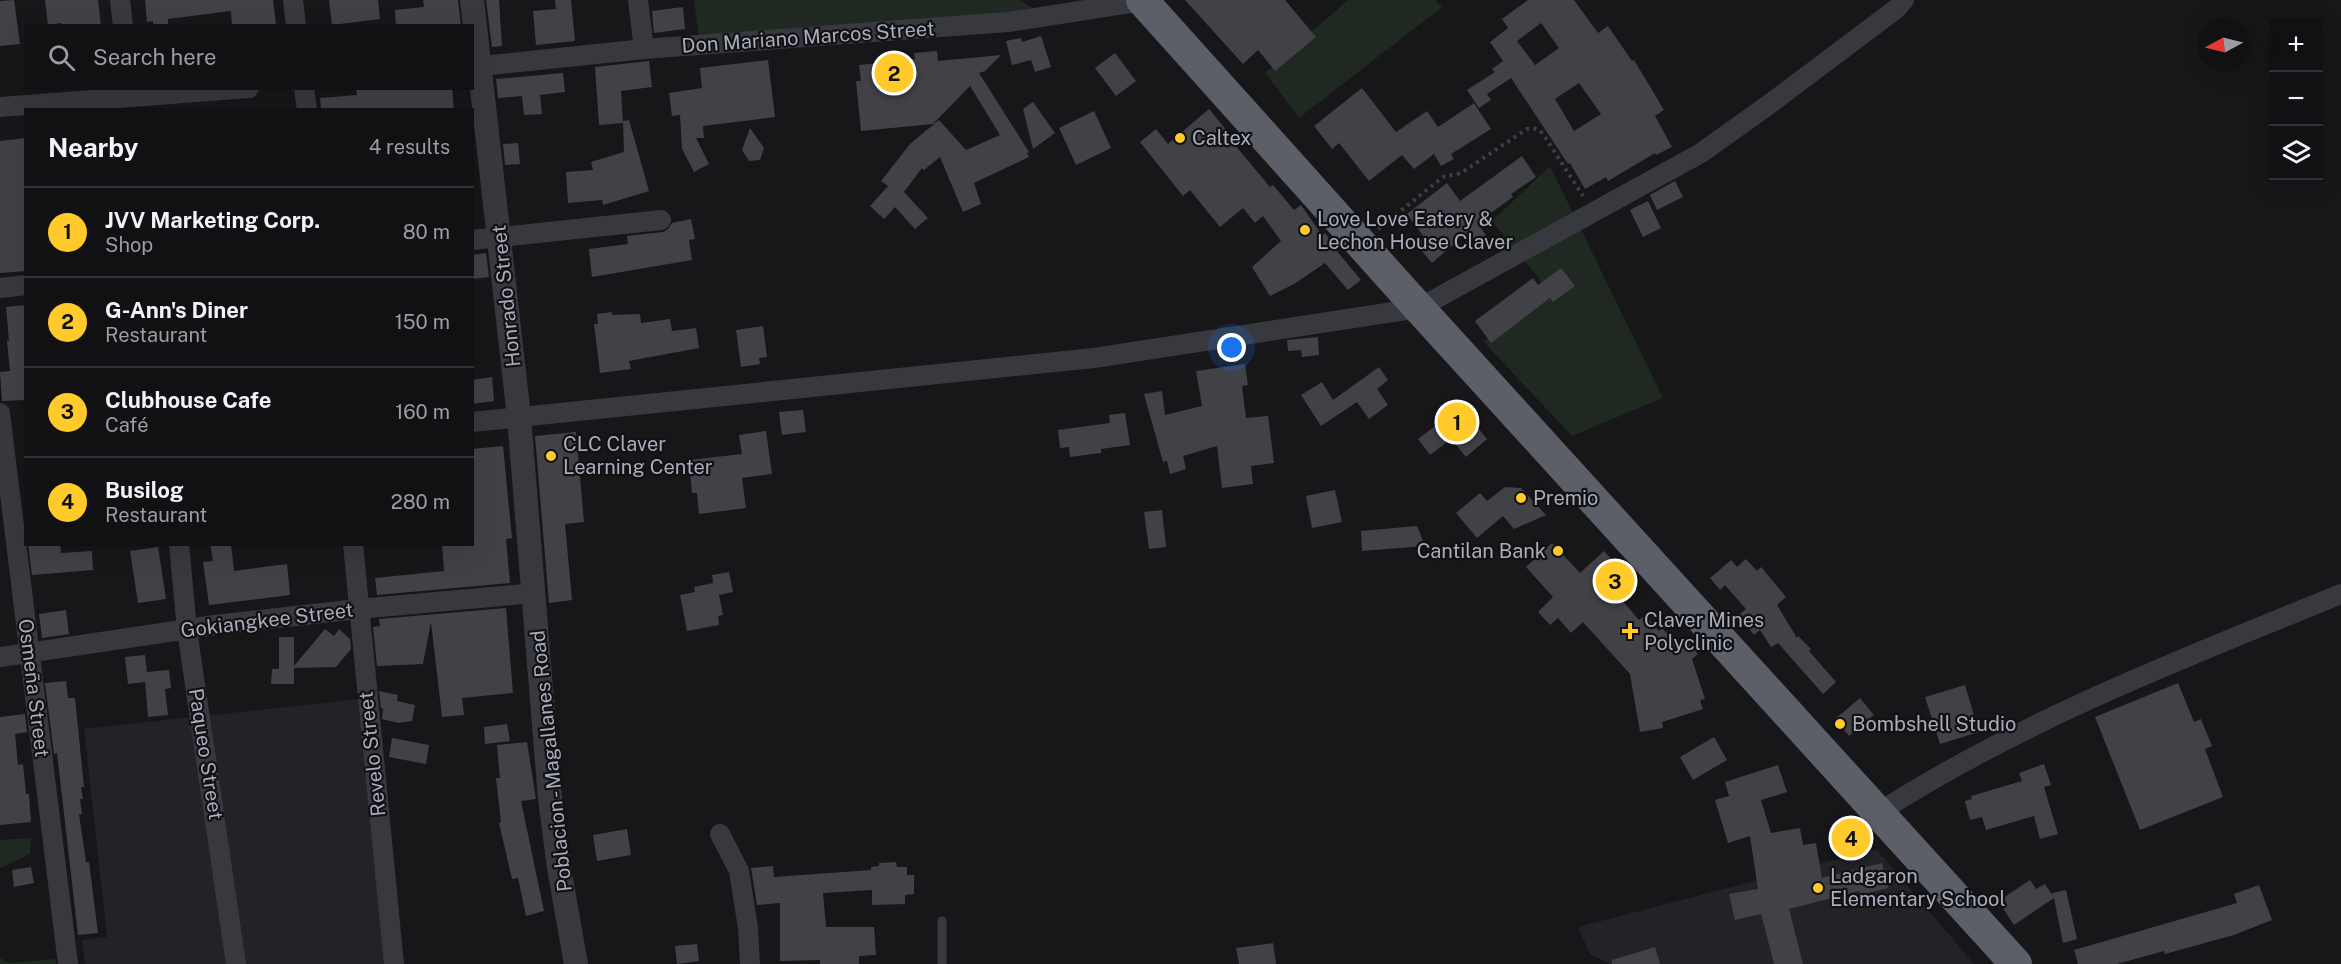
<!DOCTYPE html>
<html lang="en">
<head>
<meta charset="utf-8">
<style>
  body { margin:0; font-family:"Public Sans",sans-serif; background:#1a1a1d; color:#f1f3f6 }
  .controls { position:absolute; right:18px; top:18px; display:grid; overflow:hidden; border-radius:0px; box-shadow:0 6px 24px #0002 }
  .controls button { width:54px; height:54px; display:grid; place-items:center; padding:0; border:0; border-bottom:2px solid #303134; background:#111114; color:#f1f3f6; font:30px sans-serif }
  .compass { position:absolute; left:2197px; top:18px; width:54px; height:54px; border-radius:50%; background:#111114; box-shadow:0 6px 24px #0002; rotate:263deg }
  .you { position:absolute; left:1232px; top:348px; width:21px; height:21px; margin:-15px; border:4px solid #fff; border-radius:50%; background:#1a73e8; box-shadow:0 0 0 9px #1a73e833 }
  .badge { display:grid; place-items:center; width:39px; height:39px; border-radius:50%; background:#ffca2a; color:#111; font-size:20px; font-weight:700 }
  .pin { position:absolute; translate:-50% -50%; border:3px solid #fff; box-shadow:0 2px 6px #0006 }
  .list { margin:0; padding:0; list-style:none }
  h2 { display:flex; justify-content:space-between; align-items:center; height:78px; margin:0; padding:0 24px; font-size:26px }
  h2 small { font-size:20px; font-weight:400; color:#9c9da0 }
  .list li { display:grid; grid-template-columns:39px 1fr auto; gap:18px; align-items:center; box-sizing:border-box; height:90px; padding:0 24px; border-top:2px solid #303134 }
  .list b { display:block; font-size:22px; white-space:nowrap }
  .list p { margin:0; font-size:20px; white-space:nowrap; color:#9c9da0 }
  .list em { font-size:20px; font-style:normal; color:#9c9da0 }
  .icon { flex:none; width:33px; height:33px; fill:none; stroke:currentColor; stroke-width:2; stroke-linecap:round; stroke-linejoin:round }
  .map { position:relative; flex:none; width:2341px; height:964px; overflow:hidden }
  .search { position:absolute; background:#111114; box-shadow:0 6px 24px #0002; left:24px; top:24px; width:450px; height:66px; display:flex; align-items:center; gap:15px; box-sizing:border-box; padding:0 21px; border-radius:0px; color:#9c9da0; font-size:22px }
  .panel { position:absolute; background:#111114; box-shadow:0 6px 24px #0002; left:24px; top:108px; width:450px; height:438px; border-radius:0px }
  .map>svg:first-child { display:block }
  .built { fill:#232327 }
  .green { fill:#1f2821 }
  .building { fill:#414147; fill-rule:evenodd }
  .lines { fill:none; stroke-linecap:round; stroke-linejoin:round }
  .path { stroke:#3e3f46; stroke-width:4; stroke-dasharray:3 4.5; stroke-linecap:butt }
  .service { stroke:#38383f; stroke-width:9 }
  .minor { stroke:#38383f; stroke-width:20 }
  .tertiary { stroke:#38383f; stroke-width:24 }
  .trunk { stroke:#5c5e68; stroke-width:32 }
  .poi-dot { fill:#ffca2a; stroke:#121215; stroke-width:2 }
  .labels { text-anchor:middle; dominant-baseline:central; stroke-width:4.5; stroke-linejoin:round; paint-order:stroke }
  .street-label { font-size:20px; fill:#a8acbb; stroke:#121215 }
  .poi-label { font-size:20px; fill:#a8acbb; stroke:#121215; text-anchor:start }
</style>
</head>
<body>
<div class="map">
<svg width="2341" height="964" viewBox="0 0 2341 964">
  <rect width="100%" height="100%" fill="#17171a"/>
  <path class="built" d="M358,699L385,964H85L82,940L107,937L84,729Z
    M1876,849L1974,964H1610L1590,954L1578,927Z"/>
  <path class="green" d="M694,0H1020L1032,8L1024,12L699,38Z
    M1348,0H1435L1442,7L1299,118L1265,73Z
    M1550,166L1663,398L1572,436L1483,341L1550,292L1492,221Z
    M31,838L30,854L0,868V840Z
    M0,958L8,963L56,959V964H0Z"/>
  <path class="building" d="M14,0L20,44L0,46V1Z
    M45,0H98L101,26H62L61,23L48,25Z
    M145,0H273L276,24L232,26L231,11L168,19V26H153V21L147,22Z
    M329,0H378L380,19L332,25Z
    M423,0H458L461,26H396L395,10L424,7Z
    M486,0H499L502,46L492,47Z
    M555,0H571L575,41L536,45L533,11L556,9Z
    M1185,0H1285L1316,37L1275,71L1258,50L1243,64Z
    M1528,0H1574L1598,33L1608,26L1632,61L1634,60L1664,110L1655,116L1672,147L1656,155L1655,153L1608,181L1606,177L1585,189L1570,163L1568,164L1511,78L1487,94L1491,100L1479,108L1467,90L1495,72L1492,69L1503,61L1490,42L1508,28L1502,19ZM1541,23L1559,48L1535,65L1517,41ZM1579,83L1601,114L1574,131L1555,99Z
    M683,7L685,29L654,33L652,11Z
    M1041,36L1051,67L1035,72L1031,60L1012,65L1006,41L1021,38L1022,42Z
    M937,51L938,61L1001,55L985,71L979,73L1029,152L1027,153L1029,157L974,183L981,204L963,212L940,157L924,170L922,168L904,192L928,218L915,229L895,207L884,219L870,206L888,186L881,181L910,144L939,120L966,150L1000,135L970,86L933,124L861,131L856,81H861L859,65L915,59L914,53Z
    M1115,53L1136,81L1116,96L1095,68Z
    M768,60L775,117L703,126L704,138H696L709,164L694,172L682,149L680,115L672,116L669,93L702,88L700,68Z
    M649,61L652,87L621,91L623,123L599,125L595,67Z
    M563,73L565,92L540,95L542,114L524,115L522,96L498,98L496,79Z
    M356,88H452L454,110H321L320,98L357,95Z
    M1362,88L1396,132L1427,111L1438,127L1474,103L1491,129L1451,154L1454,159L1441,166L1434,154L1414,169L1402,155L1369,181L1339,143L1332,149L1314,126Z
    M1033,102L1055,133L1033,149L1023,109Z
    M1209,109L1227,131L1225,133L1270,187L1273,185L1294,210L1301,205L1322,235L1325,233L1336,248L1335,249L1361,280L1348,290L1325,263L1294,284L1270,296L1252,267L1281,241L1263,216L1255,223L1243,208L1220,227L1190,190L1183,196L1140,142L1156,129L1168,144Z
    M1094,111L1111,148L1076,165L1059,128Z
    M629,120L649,191L603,205L602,200L568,203L566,172L593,170L591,162L624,152L623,121Z
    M750,128L764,148L760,160L749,161L742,150Z
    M26,138V271L0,273V141Z
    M518,143L520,164L505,165L503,144Z
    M1522,156L1536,177L1511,194L1513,197L1477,223L1486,235L1470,247L1462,237L1432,263L1416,244L1424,237L1407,214L1447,183L1460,201Z
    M1675,181L1683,197L1657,210L1650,195Z
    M1648,201L1661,228L1643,237L1630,210Z
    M691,219L695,239L689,240L692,260L592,277L589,249L628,244L627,236L663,232L668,229L672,223Z
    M486,253L489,277L472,279V255Z
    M1561,268L1575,286L1553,302L1550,298L1491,343L1475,321L1533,278L1538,285Z
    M26,305V400L2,401L0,372L10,371L7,341H9L6,307Z
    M612,312V315L640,314L641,323L670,319L672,331L696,328L699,348L629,361L631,369L600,373L594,324H598L597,314Z
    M763,326L767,357L759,358L760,364L741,367L736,330Z
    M1318,337L1319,355L1302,357L1301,350L1288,351L1287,340Z
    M1245,364L1248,385L1242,386L1246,418L1268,416L1274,463L1251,466L1253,484L1222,488L1217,446L1183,456L1186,469L1170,474L1167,461L1163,462L1144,394L1162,391L1165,415L1202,406L1196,371Z
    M1379,367L1388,380L1377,389L1388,405L1369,419L1357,402L1321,426L1301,395L1322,382L1333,400Z
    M492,377L494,401L472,404V380Z
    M1455,399L1487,439L1466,457L1451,439L1430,455L1418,439L1439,423L1434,417Z
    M803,410L806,432L782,435L779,412Z
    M1125,413L1130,445L1101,449V453L1070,457L1069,447L1060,448L1058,430L1110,423L1109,415Z
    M766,431L772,474L742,478L746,508L699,514L697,493H692L689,460L742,454L739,435Z
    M576,432L584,522L565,524L572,600L549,603L535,436Z
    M503,446L512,538L506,539L510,583L377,595L375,578L444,571L442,544H472V449Z
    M1505,487L1521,488L1546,515L1514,529L1503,516L1477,538L1456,513L1480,493L1487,501Z
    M1335,490L1342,522L1312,528L1306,496Z
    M1162,510L1166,547L1149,549L1144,512Z
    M1417,526L1425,546L1362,551L1361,531Z
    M1552,543L1580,573L1604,551L1630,579L1615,592L1639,620L1645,615L1659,631L1662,628L1681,648L1688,642L1698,654L1692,659L1705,699L1700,700L1703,709L1662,722L1663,728L1640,732L1630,674L1583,622L1571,633L1558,618L1550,625L1538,612L1553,597L1526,567Z
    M28,544H60L61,553L92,551L93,570L32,575Z
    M210,544H231L234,571L287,564L290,595L209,605L203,562L213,561Z
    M158,547L166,599L138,603L130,551Z
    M1746,559L1757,571L1761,567L1786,597L1777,605L1797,638L1798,636L1811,649L1809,651L1836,682L1823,694L1778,643L1771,647L1760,630L1754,635L1739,615L1746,609L1725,585L1720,590L1710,578L1731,560L1737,567Z
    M729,572L733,592L719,595L723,615L718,616L719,625L687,631L680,595L695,592L694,587L713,583L712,575Z
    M506,608L513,693L462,698L464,715L442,717L431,622L423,664L377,666L373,627L380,626L379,619Z
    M66,610L69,634L42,638L39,614Z
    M325,629L334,636L339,629L350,639L351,649L336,667L294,668V684H271L272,669H279V637H294V666Z
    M145,655L147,672L169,670L171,688L165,689L168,715L148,717L145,682L128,684L125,657Z
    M66,681L68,698H75L84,787H81L83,799H80L82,814H79L86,862H89L98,933L78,935L57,753L54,754L45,683Z
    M2178,683L2194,722L2201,719L2212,746L2205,749L2223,797L2140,830L2095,717Z
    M1965,685L1979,732L1940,744L1925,697Z
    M379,691L398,695L397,701L415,705L412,721L399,723L382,719L383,709L381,708Z
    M1860,698L1874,715L1849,736L1835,719Z
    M25,714L27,732L15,734L18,765L23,764L26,794H29L31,822L0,825V717Z
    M507,724L510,741L485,744L484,727Z
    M1714,737L1727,760L1693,780L1680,757Z
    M392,738L429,745L426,764L389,757Z
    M527,742L536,799L521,801L544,911L526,916L518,878L512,879L499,823L501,822L496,778H500L497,745Z
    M2044,764L2051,785L2044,787L2058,834L2040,839L2034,816L1986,830L1982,817L1970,820L1965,801L1972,799L1971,796L2022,781L2019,773Z
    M1778,765L1787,792L1761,800L1771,833L1800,828L1803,845L1816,843L1822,878L1882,863L1888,888L1860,895L1859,891L1789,909L1803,964H1774L1761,914L1735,920L1729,894L1758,889L1750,836L1728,843L1715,800L1729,796L1725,782Z
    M1847,822L1868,844L1856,855L1836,833Z
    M627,829L631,855L597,861L593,835Z
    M896,862L897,867H907V875H914V894L905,895V904L872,905V890L823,893L826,927H874L876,955L859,956V964H820V960L780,961V903L757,905L751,868L773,866L774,877L871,870V867L879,866V863Z
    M31,867L34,883L14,887L12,870Z
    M2030,880L2036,889L2045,884L2053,896L2052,893L2066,890L2077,939L2063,943L2054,898L2014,925L2002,907L2007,905L2003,898Z
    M2259,885L2272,920L2234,935L2165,954L2164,951L2117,964H2078L2074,950L2237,903L2234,894Z
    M1273,943L1276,964H1239L1236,948Z
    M697,944L699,961L677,964L675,946Z
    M1655,947L1660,964H1612V960Z"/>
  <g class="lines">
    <path class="path" d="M1378,229L1443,177L1461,173L1527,129C1534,128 1538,128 1543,134L1583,196"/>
    <path class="service" d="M942,921V964"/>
    <path class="minor" d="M120,0L123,26
      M293,0L296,26
      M638,0L644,49
      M472,67L644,49L1008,22L1143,1
      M304,88L307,110
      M0,107L249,88
      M472,240L661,220
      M0,288L26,285
      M0,413L68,964
      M472,422L1094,358L1419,308L1701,153L1771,103L1896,9L1904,0
      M179,544L187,630L236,964
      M353,544L394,964
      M0,657L215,625L358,609L535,593
      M1878,813C2022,720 2184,658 2341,594
      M720,834L739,871L748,928L750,964"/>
    <path class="tertiary" d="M472,0L519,417L550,799L559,868L576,964"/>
    <path class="trunk" d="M1142,0L1406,294L2016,964"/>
  </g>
  <g class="poi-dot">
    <circle cx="1180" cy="138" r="6"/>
    <circle cx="1305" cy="230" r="6"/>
    <circle cx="551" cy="456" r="6"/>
    <circle cx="1521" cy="498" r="6"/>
    <circle cx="1558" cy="551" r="6"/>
    <path d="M1627 622h6v6h6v6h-6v6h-6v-6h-6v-6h6z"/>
    <circle cx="1840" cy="724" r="6"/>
    <circle cx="1818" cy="888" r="6"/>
  </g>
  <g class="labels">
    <g class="street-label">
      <text transform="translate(808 37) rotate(-4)">Don Mariano Marcos Street</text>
      <text transform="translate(506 296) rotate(-96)">Honrado Street</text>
      <text transform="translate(267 620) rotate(-7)">Gokiangkee Street</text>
      <text transform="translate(34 688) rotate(83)">Osmeña Street</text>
      <text transform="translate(206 754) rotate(81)">Paqueo Street</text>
      <text transform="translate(372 754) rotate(-96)">Revelo Street</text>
      <text transform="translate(551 761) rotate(-96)">Poblacion - Magallanes Road</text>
    </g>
    <g class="poi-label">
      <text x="1192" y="138">Caltex</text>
      <text x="1317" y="219">Love Love Eatery &amp;<tspan x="1317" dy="23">Lechon House Claver</tspan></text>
      <text x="563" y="444">CLC Claver<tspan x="563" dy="23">Learning Center</tspan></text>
      <text x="1533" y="498">Premio</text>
      <text x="1546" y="551" text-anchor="end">Cantilan Bank</text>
      <text x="1644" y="620">Claver Mines<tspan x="1644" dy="23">Polyclinic</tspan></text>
      <text x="1852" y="724">Bombshell Studio</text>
      <text x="1830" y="876">Ladgaron<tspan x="1830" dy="23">Elementary School</tspan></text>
    </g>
  </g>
</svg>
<div class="controls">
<button>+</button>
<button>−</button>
<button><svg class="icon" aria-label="layers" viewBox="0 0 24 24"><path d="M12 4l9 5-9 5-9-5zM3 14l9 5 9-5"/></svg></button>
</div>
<svg class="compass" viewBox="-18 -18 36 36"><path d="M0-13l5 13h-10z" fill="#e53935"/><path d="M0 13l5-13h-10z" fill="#9c9da0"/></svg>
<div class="you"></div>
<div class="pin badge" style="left:1457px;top:422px">1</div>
<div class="pin badge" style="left:894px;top:73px">2</div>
<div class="pin badge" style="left:1615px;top:581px">3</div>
<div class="pin badge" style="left:1851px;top:838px">4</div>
<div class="search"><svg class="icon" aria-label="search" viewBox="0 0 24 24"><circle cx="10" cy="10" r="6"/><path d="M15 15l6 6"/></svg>Search here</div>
<section class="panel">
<h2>Nearby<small>4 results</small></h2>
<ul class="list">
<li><span class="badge">1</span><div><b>JVV Marketing Corp.</b><p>Shop</p></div><em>80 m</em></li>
<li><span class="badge">2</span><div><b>G-Ann's Diner</b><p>Restaurant</p></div><em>150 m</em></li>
<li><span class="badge">3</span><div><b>Clubhouse Cafe</b><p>Café</p></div><em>160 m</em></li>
<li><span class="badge">4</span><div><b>Busilog</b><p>Restaurant</p></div><em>280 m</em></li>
</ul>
</section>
</div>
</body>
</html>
